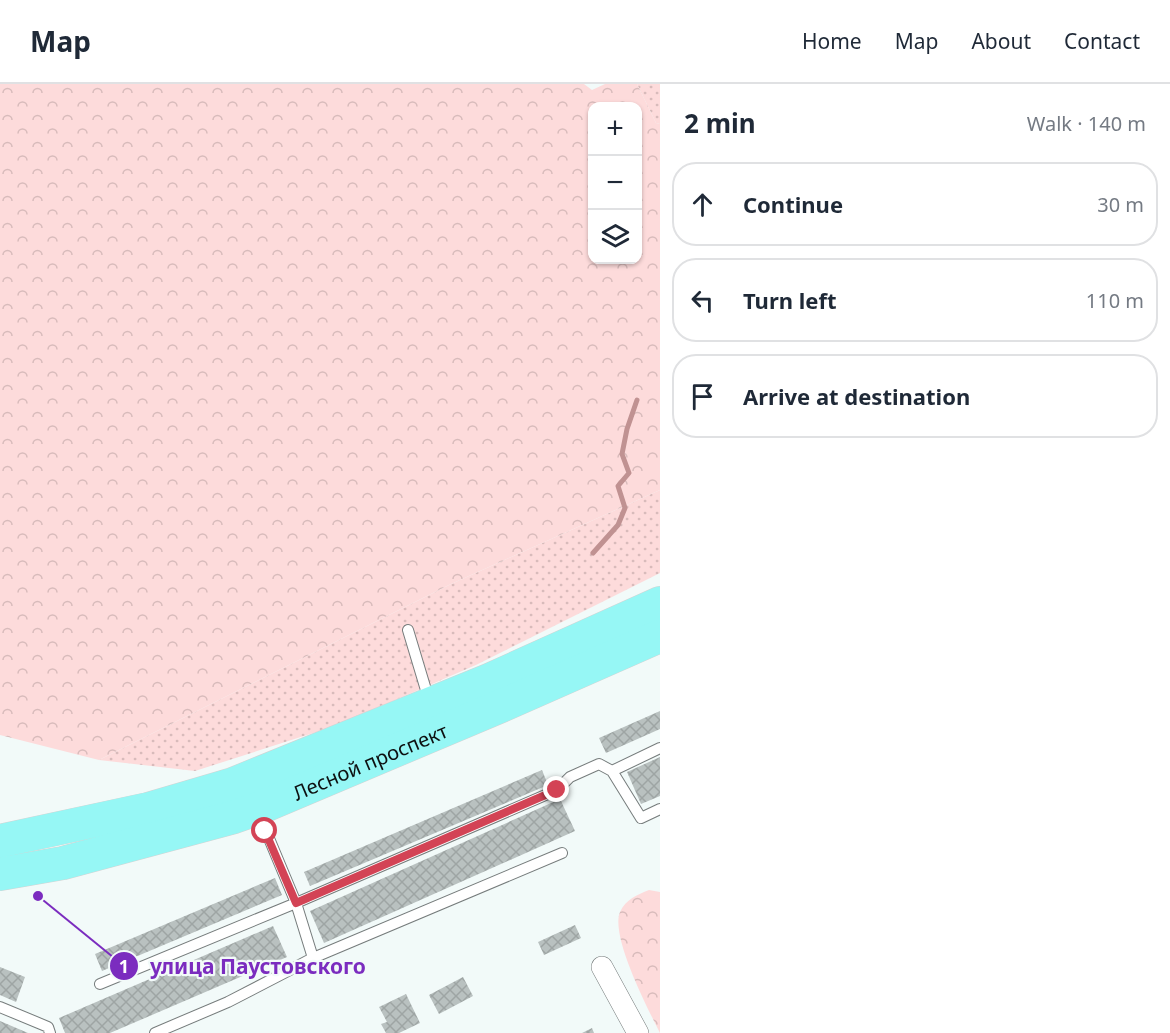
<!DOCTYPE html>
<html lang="en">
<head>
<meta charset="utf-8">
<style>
  body { margin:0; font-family:"Noto Sans",sans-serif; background:#f2f2f3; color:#1f2937 }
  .controls { position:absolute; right:18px; top:18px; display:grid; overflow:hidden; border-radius:12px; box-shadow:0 2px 4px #0004 }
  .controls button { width:54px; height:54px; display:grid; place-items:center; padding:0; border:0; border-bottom:2px solid #e0e1e3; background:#fff; color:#1f2937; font:30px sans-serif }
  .stop { position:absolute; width:18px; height:18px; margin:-14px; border:4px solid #d34355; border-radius:50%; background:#fff }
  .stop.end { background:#d34355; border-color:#fff; box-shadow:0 2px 6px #0008 }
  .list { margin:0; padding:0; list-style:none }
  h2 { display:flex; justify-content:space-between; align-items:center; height:78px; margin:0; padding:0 24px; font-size:26px }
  h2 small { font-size:20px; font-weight:400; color:#747a83 }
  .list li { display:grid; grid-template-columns:39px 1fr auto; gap:18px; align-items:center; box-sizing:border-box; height:84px; margin:0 12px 12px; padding:0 12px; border:2px solid #e0e1e3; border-radius:24px }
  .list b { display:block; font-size:22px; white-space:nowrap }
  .list em { font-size:20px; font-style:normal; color:#747a83 }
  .icon { flex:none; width:33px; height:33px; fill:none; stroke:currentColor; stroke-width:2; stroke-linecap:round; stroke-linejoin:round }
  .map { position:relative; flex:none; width:660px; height:949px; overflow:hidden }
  header { display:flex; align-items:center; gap:36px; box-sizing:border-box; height:84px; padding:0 30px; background:#fff; border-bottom:2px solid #e0e1e3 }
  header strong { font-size:28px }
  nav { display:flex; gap:33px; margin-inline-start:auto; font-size:21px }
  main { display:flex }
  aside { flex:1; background:#fff }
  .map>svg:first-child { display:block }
  .grass { fill:url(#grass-dots) }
  .forest { fill:url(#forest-crowns); fill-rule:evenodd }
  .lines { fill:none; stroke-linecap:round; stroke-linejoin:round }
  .stream { stroke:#c09292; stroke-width:5 }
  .building { fill:url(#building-cross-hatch) }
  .service-casing { stroke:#767c7c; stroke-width:12 }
  .minor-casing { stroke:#767c7c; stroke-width:22 }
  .primary-casing { stroke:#d3d4d4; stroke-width:34 }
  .service { stroke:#fff; stroke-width:10 }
  .minor { stroke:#fff; stroke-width:21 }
  .primary { stroke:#96f7f5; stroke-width:33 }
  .route { stroke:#d34355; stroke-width:8 }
  .labels { text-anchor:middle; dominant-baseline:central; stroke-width:4.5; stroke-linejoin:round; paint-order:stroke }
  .street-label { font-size:20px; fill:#0d1010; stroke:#f2faf9 }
  .leader { fill:none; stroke:#7b2cbf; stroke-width:2 }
  .callout-dot { fill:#7b2cbf; stroke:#f2faf9; stroke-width:2 }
  .mark-label { font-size:18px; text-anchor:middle; font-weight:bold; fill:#fff }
  .callout-label { font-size:21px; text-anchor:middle; font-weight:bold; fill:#7b2cbf; stroke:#f2faf9; stroke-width:4.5; stroke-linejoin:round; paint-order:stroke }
</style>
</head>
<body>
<header>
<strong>Map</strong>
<nav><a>Home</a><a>Map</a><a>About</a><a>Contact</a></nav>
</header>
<main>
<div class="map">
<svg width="660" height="949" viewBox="0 0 660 949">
  <defs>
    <pattern id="grass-dots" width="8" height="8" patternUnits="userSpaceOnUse" patternTransform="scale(1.5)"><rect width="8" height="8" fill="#fddbdb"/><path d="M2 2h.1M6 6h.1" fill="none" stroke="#d8bbbb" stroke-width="1.8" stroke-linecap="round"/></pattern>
    <pattern id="forest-crowns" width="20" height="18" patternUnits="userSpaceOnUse" patternTransform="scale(1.5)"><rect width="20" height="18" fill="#fddbdb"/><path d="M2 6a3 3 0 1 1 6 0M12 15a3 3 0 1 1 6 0" fill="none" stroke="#d8bbbb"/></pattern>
    <pattern id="building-cross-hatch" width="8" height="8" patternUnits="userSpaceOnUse" patternTransform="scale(1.5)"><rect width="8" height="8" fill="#b9c1c0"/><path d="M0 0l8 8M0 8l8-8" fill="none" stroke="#9ea5a4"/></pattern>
  </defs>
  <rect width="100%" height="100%" fill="#f2faf9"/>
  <path class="grass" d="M637,0H660V40L656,39Z
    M660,406V489L476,581L335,642L195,687L99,676L449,501Z"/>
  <path class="forest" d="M0,0H584L592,6L605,0H637L656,39L660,40V406L449,501L99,676L0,651ZM638,22V176H592V22Z
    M649,806L660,808V949C648,925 610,852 620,828C626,815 637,811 649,806Z"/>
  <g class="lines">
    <path class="stream" d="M593,469L618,441L625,424L618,402L629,389L622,370L627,345L637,316"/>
  </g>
  <path class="building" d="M660,627V645L606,669L599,654Z
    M660,673V712L641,720L627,688Z
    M542,686L548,701L310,802L304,788Z
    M560,715L575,747L324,859L310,827Z
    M275,794L282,811L102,887L95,870Z
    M575,841L581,854L544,871L538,858Z
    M273,842L287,873L110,949H65L59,934Z
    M0,883L25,893L16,918L0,911Z
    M463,893L473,912L439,930L429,911Z
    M406,910L420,939L399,949H386L381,940L387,938L379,923Z
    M0,937L28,949H0Z
    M592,944L594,949H582Z"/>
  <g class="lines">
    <g class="service-casing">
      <path id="service" d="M408,546L429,616
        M612,687L641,734L660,725
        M258,728L296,819L313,874
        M100,900L296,819L557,706L570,693L599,680L612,687L660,664
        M0,923L48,943L50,949
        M155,949L228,918L313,874L562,769"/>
    </g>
    <g class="minor-casing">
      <path id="minor" d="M602,883L638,949"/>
    </g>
    <g class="primary-casing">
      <g id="primary">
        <path d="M0,757L148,725L233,700L489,596L660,519"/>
        <path id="s1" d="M0,790L63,779L234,733L257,725L501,622L660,552"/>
      </g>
    </g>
    <use href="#service" class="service"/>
    <use href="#minor" class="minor"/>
    <use href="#primary" class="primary"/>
  </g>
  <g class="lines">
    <path class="route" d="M265,747L296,819L557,706"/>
  </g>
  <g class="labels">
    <g class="street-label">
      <text stroke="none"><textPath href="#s1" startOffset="388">Лесной проспект</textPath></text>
    </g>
  </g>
  <path class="leader" d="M38 812L124 882"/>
  <g class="callout-dot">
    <circle cx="38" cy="812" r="6"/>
    <circle cx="124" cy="882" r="15"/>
  </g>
  <g class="mark-label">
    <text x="124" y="889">1</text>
  </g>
  <g class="callout-label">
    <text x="258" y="890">улица Паустовского</text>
  </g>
</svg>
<div class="controls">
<button>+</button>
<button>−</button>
<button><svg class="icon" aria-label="layers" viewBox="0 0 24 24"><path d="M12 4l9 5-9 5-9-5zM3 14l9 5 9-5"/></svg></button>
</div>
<div class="stop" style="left:265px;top:747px"></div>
<div class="stop end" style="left:557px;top:706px"></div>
</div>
<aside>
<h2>2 min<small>Walk · 140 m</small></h2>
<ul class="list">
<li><svg class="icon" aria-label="ahead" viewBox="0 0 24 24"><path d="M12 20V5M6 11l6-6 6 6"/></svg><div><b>Continue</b></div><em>30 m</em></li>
<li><svg class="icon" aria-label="left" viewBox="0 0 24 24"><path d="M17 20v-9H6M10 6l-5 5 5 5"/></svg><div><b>Turn left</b></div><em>110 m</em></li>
<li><svg class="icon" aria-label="arrive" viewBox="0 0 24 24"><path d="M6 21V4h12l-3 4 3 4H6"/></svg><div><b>Arrive at destination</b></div></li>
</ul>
</aside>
</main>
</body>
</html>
